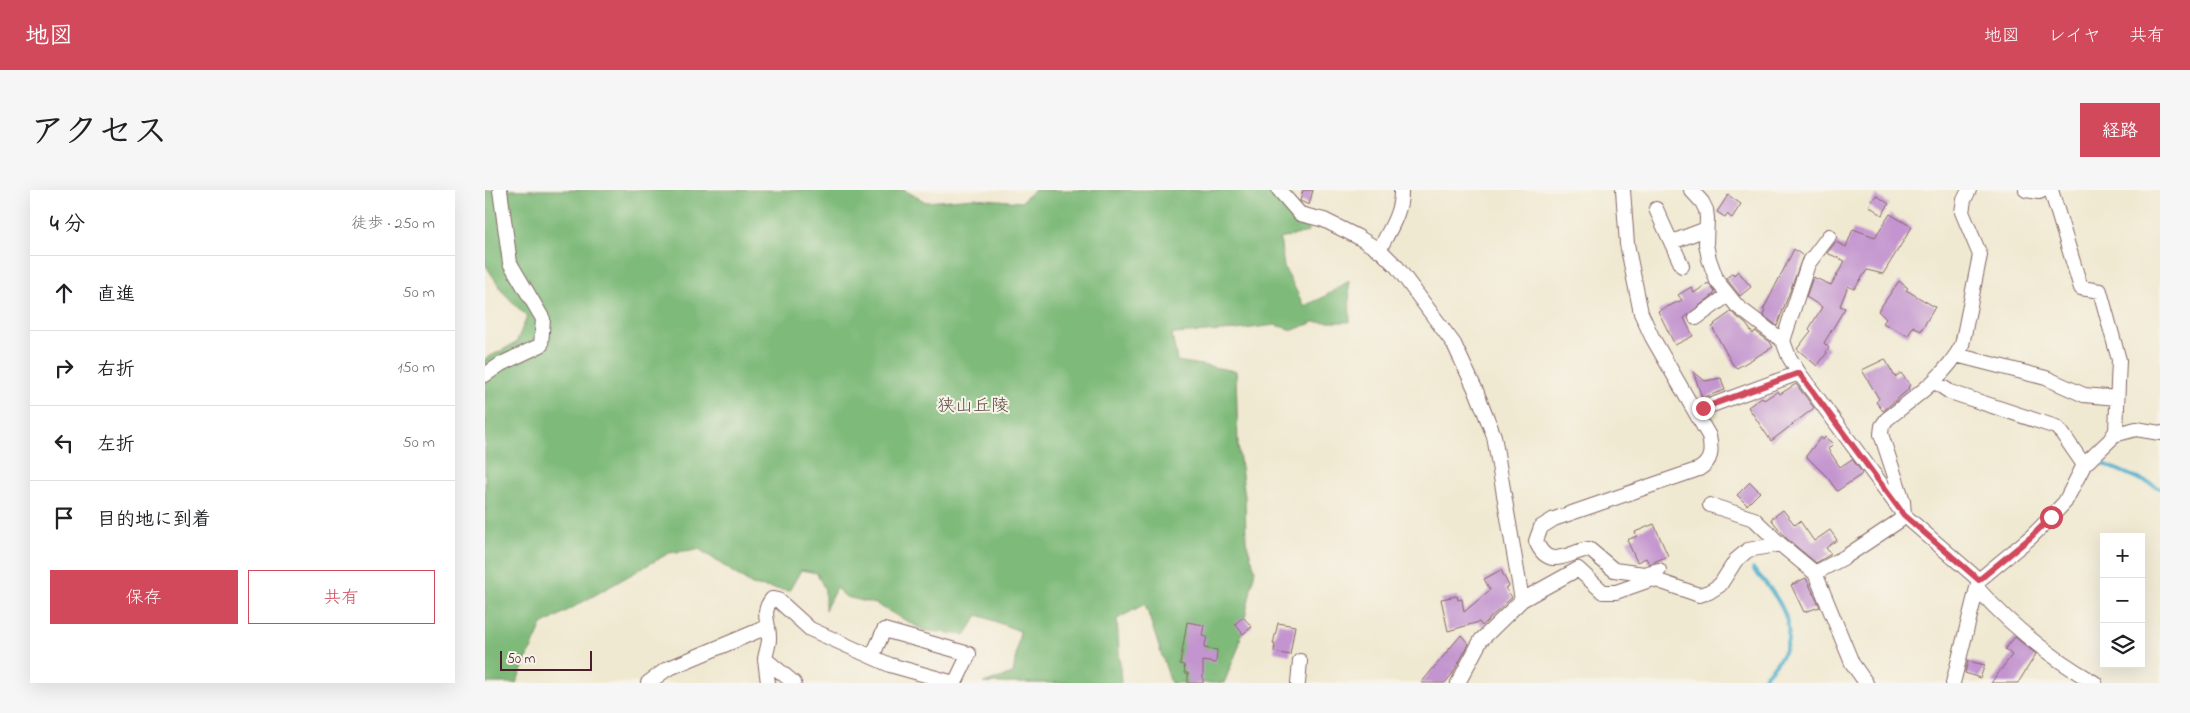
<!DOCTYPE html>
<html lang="ja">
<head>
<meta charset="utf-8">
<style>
  body { margin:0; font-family:"Indie Flower","Klee One",sans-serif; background:#f6f6f6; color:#202124 }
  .controls { position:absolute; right:15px; bottom:15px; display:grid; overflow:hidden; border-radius:0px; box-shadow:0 5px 20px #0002 }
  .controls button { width:45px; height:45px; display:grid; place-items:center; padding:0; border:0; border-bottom:1px solid #e0e0e0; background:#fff; color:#202124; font:25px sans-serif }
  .scale { position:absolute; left:15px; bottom:12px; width:92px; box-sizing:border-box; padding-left:5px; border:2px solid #4a1f2b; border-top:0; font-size:14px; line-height:18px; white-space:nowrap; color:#4a1f2b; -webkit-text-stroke:4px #f7f3e8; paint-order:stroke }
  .stop { position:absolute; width:15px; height:15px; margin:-11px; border:4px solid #d1495b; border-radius:50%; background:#fff }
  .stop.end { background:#d1495b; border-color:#fff; box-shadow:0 1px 5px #0008 }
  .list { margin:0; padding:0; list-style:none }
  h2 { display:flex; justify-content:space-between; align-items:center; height:65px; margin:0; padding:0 20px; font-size:21px }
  h2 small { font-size:16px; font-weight:400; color:#757577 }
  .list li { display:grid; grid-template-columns:32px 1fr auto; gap:15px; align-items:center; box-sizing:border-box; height:75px; padding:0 20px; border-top:1px solid #e0e0e0 }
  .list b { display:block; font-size:19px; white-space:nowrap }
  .list em { font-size:16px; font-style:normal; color:#757577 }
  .actions { display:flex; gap:10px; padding:15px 20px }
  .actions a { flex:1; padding:11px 0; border:1px solid #d1495b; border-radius:0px; text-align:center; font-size:18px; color:#d1495b }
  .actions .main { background:#d1495b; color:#fff }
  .icon { flex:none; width:28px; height:28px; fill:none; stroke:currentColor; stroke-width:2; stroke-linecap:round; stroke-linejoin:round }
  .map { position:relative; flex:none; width:1675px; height:493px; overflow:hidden; border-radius:0px }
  header { display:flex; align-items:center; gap:30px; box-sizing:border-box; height:70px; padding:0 25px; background:#d1495b; color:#fff }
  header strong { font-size:24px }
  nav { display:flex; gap:28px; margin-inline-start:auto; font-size:18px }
  .intro { display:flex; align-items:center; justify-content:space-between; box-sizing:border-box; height:120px; padding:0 30px }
  h1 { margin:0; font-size:35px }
  .button { padding:12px 22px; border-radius:0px; background:#d1495b; color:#fff; font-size:18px; font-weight:700 }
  main { display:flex; gap:30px; padding:0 30px }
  aside { flex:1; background:#fff; border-radius:0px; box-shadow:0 5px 20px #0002 }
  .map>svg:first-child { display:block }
  .forest { fill:#7eba79; stroke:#646c52 }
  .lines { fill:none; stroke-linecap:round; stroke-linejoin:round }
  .stream { stroke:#4daecc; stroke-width:4 }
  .building { fill:#c394cf }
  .minor-casing { stroke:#846665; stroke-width:16 }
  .minor { stroke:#fff; stroke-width:14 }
  .route { stroke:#d1495b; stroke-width:6 }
  .labels { text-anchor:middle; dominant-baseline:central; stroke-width:4; stroke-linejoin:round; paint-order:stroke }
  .park-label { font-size:18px; fill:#5f4e44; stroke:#f7f3e8 }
</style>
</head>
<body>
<header>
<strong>地図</strong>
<nav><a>地図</a><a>レイヤ</a><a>共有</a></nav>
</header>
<div class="intro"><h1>アクセス</h1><a class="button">経路</a></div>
<main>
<aside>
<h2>4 分<small>徒歩 · 250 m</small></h2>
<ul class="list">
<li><svg class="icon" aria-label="ahead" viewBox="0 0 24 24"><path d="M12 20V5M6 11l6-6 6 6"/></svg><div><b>直進</b></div><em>50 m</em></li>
<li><svg class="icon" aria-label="right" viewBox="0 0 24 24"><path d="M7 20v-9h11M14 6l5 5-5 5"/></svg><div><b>右折</b></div><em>150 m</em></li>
<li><svg class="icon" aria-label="left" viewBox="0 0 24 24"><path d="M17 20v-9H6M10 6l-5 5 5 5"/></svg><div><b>左折</b></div><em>50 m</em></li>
<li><svg class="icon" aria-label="arrive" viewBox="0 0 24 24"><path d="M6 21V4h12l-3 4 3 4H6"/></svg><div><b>目的地に到着</b></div></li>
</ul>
<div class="actions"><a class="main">保存</a><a>共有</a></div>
</aside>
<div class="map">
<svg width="1675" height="493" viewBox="0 0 1675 493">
  <rect width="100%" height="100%" fill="#f7f3e8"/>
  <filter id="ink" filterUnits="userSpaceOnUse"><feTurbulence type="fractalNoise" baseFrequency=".02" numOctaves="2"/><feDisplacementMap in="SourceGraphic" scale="10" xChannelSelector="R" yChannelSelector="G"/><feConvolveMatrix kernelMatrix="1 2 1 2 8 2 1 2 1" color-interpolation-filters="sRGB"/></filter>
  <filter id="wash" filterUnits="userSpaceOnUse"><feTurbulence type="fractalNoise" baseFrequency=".0096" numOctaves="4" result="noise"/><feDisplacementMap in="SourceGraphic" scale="20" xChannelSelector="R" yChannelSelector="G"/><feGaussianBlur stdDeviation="1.12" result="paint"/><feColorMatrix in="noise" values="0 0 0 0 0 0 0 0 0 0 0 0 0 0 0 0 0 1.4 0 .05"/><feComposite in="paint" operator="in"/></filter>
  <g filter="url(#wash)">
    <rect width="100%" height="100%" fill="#f0e9d2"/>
    <path class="forest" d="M0,0H419L441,12L489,8L536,12L549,0H797L824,29L823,42L795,49L799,77L819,116L837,108L864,91L865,132H829L808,140L790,135L751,140L687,144L692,171L751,181L753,255L760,307L761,351L770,380L754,456L739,493H686L660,414L632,429L636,493H498L528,484L535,441L493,425L480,445L438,440L391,414L361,407L351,398L340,420V400L332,383L316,380L304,401L267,395L214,359L184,363L57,435L31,493H0V169L31,153L42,127L18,102L0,74Z"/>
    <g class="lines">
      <path class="stream" d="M1619,274L1675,298
        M1268,379C1287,399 1313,430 1300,460C1295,472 1282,483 1274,493"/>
    </g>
    <g id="blocks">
      <path class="building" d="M818,0H828L824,15L815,11Z
        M1243,5L1256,14L1247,28L1242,24L1240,27L1232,22Z
        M1391,5L1404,14L1397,25L1384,16Z
        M1405,24L1427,37L1398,84L1382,80L1369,99L1363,96L1355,116L1360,118L1339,153L1344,158L1341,162L1342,163L1332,176L1312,159L1326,141L1324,139L1337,117L1321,107L1328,87L1346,95L1360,71L1342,63L1351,52L1361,57L1368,39L1390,47Z
        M1309,59L1318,66L1292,136L1278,125L1280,120H1278Z
        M1253,81L1266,97L1255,106L1241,88L1248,83L1249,85Z
        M1414,91L1423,98L1421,100L1450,117L1436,141L1428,136L1423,146L1398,133L1401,129L1393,121Z
        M1223,93L1230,102L1228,105L1199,128L1208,146L1190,155L1173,121L1197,110L1193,105L1206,97L1209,103Z
        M1246,122L1261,134L1268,144L1270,141L1285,152L1288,157L1252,178L1248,175L1227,137L1230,135L1229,134Z
        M1400,169L1410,187L1416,183L1425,195L1423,197L1424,199L1398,221L1391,212L1394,209L1377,180Z
        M1208,181L1220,191L1236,188L1240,200L1217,208Z
        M1311,194L1329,218L1286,251L1263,217L1277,207L1279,210L1293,201L1295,204Z
        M1336,247L1338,250L1340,247L1348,254L1343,259L1355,277L1367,269L1377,282L1376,285L1352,301L1342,287L1321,266Z
        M1265,292L1275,302L1262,315L1252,305Z
        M1298,320L1310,335L1315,331L1329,351L1345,340L1352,350L1341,358L1346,364L1331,373L1301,348L1286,329Z
        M1169,334L1183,366L1164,374L1161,368L1152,372L1142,350L1152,346L1150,342Z
        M1016,380L1024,396L1020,398L1027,407L997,436L994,432L963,441L956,409L972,406L973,410L977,409L979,422L1005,400L999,389Z
        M1321,388L1335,417L1319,422L1306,395Z
        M758,427L767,437L758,444L750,434Z
        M702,432L719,435L717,446L722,447L719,458L732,460L731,473L718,471V493H703V483H700L699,475L695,474Z
        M793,433L810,436L805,465L789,462L790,454H788Z
        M976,445L984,454L968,483L960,493H936Z
        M1530,447L1551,464L1533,493H1506L1527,465L1520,459Z
        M1483,471L1500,475L1495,488L1480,483Z"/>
    </g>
  </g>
  <g filter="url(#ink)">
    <use href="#blocks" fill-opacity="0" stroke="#846665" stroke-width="1"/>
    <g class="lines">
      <g class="minor-casing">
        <path id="minor" d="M794,0L815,24L839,30L873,47L897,62L912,77L969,154L992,203L1009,246L1037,410
          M1138,0L1142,54L1156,123L1167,147L1224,246C1227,261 1227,271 1214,279L1069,329L1056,337L1051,351C1063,381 1081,363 1104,359L1129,380L1159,384L1174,380
          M1206,0L1217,12L1221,20L1222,28L1221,54L1224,69L1232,91L1252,116L1298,151L1304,167L1314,183L1419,325L1494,390
          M1541,0L1554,2L1558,0
          M1171,19L1197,76
          M1187,52L1221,39
          M894,60C904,41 917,22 916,0
          M1211,128L1243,105
          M1298,151L1323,74L1344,46
          M1471,165L1561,188L1599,205L1632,208
          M0,185L16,174L56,155L58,129L25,73L15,0
          M1450,192L1465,202L1571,237L1577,243L1599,275
          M1219,218L1314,183
          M1629,245L1651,239L1675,243
          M1225,315L1269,329L1295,354
          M1330,383L1360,367L1414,331L1419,325L1418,311L1396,244L1397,236L1402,229C1430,207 1460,187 1477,155L1495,65L1477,22L1479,10L1484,0
          M1493,399C1527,437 1565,467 1610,493
          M387,467L399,440L484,464L470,493
          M280,469L283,493
          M163,493L182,479L282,437
          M309,493L280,469C281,462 284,455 284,449C285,433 275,423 287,409L293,410L325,439L405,475L469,493
          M813,493L815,471
          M973,493L996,450L1037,410L1093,379L1118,402H1131L1168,389L1214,405L1224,402L1235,395L1251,370L1263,360L1295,354L1330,383L1367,473L1381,493
          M1468,493L1494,390L1546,347L1566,327L1580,312L1599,275L1625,250L1631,241L1634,170L1615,101L1596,98L1566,0"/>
      </g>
      <use href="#minor" class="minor"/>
    </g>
  </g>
  <g class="lines" filter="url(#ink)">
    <path class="route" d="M1218,218L1314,183L1419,325L1494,390L1546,347L1566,327"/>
  </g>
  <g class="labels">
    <g class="park-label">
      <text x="488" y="217">狭山丘陵</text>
    </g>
  </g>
</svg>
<div class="controls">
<button>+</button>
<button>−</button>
<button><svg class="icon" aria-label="layers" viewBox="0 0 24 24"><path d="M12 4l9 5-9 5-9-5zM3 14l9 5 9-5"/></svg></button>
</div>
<div class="scale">50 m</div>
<div class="stop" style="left:1566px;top:327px"></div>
<div class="stop end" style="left:1218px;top:218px"></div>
</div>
</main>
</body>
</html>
